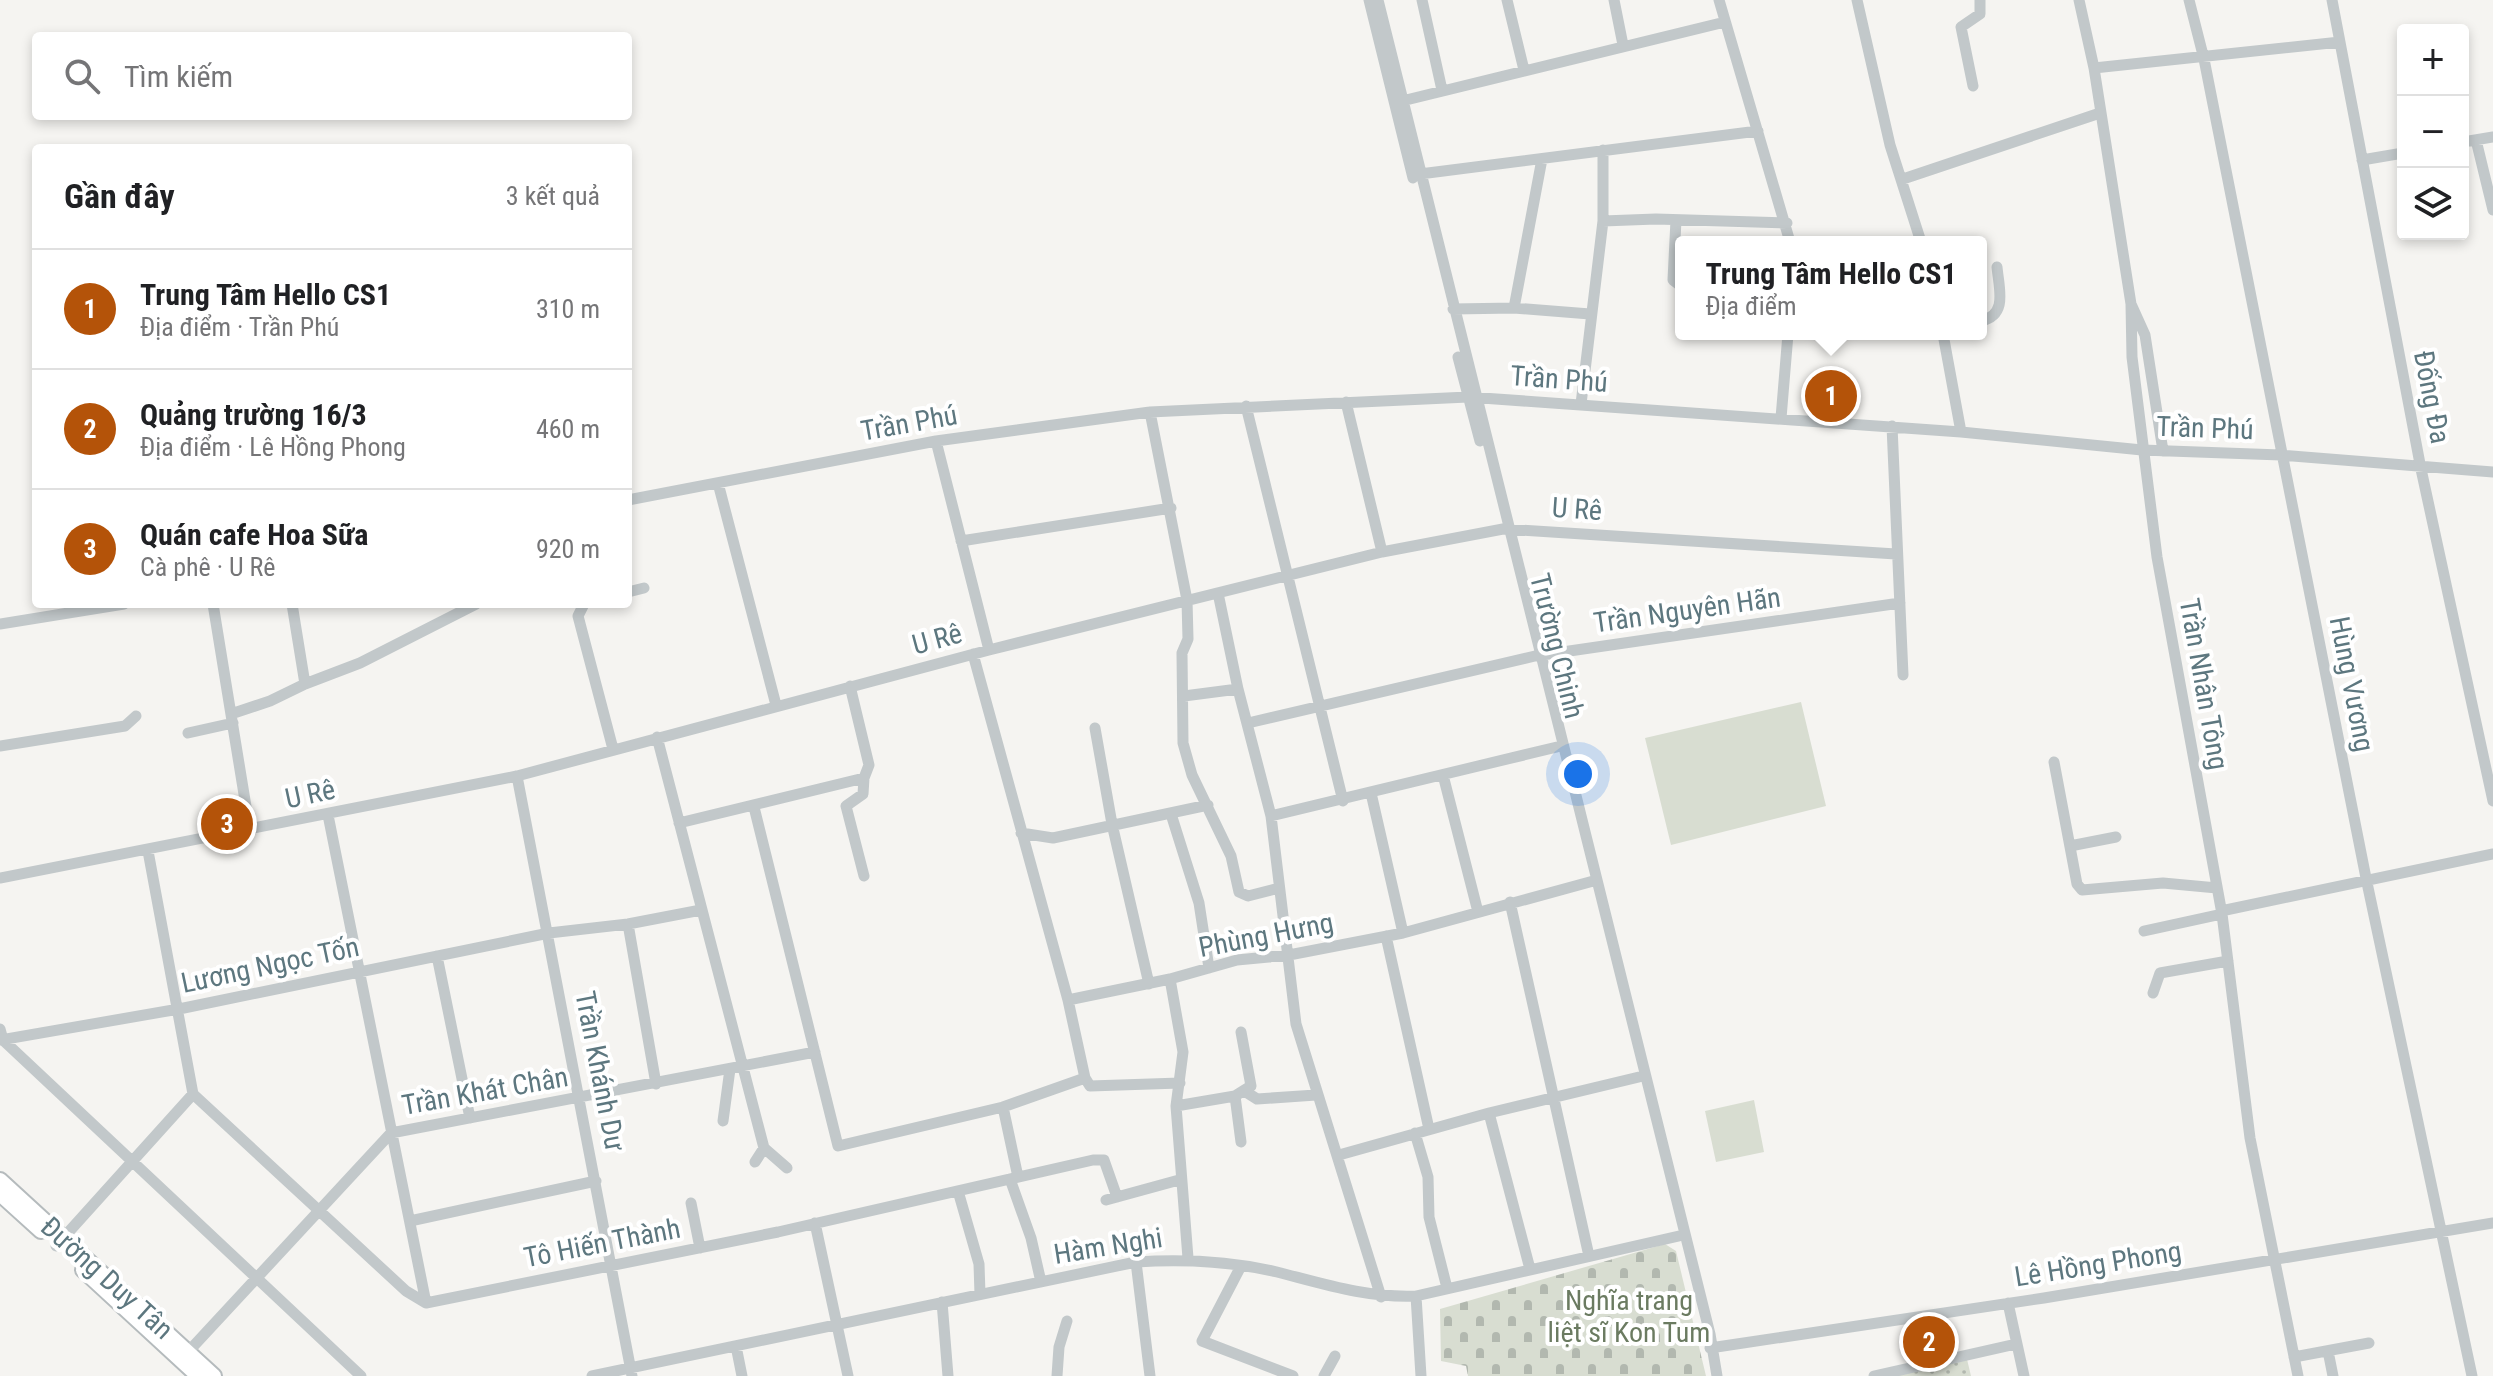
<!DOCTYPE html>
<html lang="vi">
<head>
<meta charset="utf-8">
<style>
  body { margin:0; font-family:"Roboto Condensed",sans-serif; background:#f6f6f6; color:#202124 }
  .controls { position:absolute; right:24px; top:24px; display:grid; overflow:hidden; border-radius:8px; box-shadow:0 4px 12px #0003 }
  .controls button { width:72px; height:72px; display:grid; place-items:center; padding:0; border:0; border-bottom:2px solid #e0e0e0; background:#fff; color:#202124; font:40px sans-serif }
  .you { position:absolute; left:1578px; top:774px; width:28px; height:28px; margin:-20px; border:6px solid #fff; border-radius:50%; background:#1a73e8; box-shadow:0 0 0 12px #1a73e833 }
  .badge { display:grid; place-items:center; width:52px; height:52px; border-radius:50%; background:#b45309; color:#fff; font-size:26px; font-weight:700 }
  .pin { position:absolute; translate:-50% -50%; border:4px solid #fff; box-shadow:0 2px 8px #0006 }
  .popup { position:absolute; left:1675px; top:236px; width:312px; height:104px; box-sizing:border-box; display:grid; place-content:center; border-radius:8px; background:#fff; filter:drop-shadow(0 2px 6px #0005); font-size:26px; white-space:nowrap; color:#757577 }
  .popup b { font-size:30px; color:#202124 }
  .popup::after { content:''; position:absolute; left:50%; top:100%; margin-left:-16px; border:16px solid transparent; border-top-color:#fff }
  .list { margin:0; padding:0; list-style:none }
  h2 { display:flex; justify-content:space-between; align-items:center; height:104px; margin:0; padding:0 32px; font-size:34px }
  h2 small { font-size:26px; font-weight:400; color:#757577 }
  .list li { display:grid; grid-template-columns:52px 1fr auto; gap:24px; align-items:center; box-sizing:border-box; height:120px; padding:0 32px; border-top:2px solid #e0e0e0 }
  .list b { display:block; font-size:30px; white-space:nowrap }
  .list p { margin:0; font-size:26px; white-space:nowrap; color:#757577 }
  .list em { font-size:26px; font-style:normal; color:#757577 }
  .icon { flex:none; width:44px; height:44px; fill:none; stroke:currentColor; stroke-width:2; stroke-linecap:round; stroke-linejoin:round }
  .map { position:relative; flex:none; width:2493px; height:1376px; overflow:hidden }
  .search { position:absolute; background:#fff; box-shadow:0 4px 12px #0003; left:32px; top:32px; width:600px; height:88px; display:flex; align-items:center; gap:20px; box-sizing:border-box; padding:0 28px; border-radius:8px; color:#757577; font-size:30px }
  .panel { position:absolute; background:#fff; box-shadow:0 4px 12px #0003; left:32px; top:144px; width:600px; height:464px; border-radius:8px }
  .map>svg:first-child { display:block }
  .grass { fill:url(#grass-dots) }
  .cemetery { fill:url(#cemetery-stones) }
  .pitch { fill:#d8ddd1 }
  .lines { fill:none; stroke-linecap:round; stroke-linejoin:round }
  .major-casing { stroke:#b5bbbd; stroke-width:18 }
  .minor { stroke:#c2c8ca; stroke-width:11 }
  .major { stroke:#fff; stroke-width:14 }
  .labels { text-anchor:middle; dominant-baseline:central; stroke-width:8; stroke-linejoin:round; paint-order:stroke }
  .street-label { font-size:28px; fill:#5d777f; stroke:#fff }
  .park-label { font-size:28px; fill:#6b7b61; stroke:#fff }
</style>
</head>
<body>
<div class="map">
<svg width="2493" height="1376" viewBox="0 0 2493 1376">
  <defs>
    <pattern id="grass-dots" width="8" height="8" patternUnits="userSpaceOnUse" patternTransform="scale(2)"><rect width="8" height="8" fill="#d8ddd1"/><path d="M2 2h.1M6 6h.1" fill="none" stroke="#b2b8af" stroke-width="1.8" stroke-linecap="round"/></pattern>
    <pattern id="cemetery-stones" width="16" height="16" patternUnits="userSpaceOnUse" patternTransform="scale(2)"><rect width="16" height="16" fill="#d8ddd1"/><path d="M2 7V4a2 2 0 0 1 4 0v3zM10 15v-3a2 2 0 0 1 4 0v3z" fill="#b2b8af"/></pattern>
  </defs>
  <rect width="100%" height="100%" fill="#f5f4f1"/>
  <path class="grass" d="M1966,1355L1971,1376H1886Z"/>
  <path class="cemetery" d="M1665,1244L1676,1251L1706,1376H1468L1466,1366L1441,1361L1440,1309Z"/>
  <path class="pitch" d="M1801,702L1826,806L1671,845L1645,738Z
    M1754,1100L1764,1152L1716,1162L1705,1111Z"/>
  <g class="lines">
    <g class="major-casing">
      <path id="major" d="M0,1180L214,1376
        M0,1194L41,1231
        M83,1270L198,1376"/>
    </g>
    <path class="minor" d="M1369,0L1413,178
      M1378,0L1710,1334L1717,1376
      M1422,0L1442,90
      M1507,0L1524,70
      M1614,0L1623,45
      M1719,0L1790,242
      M1857,0L1890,145L1921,242
      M2079,0L2094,68L2131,304L2132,357L2157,557L2222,914L2250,1138L2298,1376
      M2189,0L2204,59L2366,878L2472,1376
      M2332,0L2421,469L2493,801
      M2094,68L2340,42
      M1973,86L1961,27L1980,14V0
      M1402,101L1725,22
      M2476,140L2493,210
      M2463,142L2493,137
      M2362,160L2403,153
      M1420,174L1758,131
      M1903,179L2100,113
      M1676,220L1673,280L1681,286
      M1603,221L1656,219L1787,223
      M2131,304L2145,335L2163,451
      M1514,308L1542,159
      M1453,309L1514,308L1590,314
      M1981,321C2008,315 1999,289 1997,267
      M1943,334L1961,432
      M1458,357L1480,441
      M1346,402L1382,552
      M1581,404L1603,221V150
      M1246,406L1343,801
      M1150,412L1187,600L1188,639L1182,653L1183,743L1192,775L1231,856L1239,892L1248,896L1279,888
      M1781,418L1788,334
      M1892,426L1903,675
      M936,441L989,650
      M718,483L776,705
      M628,500L936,441L1150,412L1468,397L1961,432L2142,450L2281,455L2493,472
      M961,541L1171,508
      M628,592L644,588
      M1218,593L1238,689
      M213,604L250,831
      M584,604L578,616L613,749
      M0,624L124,604
      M973,654L1068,1000L1170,979
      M305,684L360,663L476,604
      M1184,696L1238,689L1271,816L1296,1024L1381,1297
      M231,714L270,701L305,684L292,604
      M1248,723L1535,656L1900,603
      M1095,728L1112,824L1149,984
      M188,733L233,723
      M657,737L764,1148L787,1168
      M0,746L125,726L136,716
      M2054,762L2077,884L2082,890L2163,883L2217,888
      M1443,775L1478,912
      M517,776L632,1376
      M864,778L863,794L846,806L864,876
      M1371,793L1403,933
      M754,807L838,1146L1003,1107
      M1171,814L1199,903L1209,968
      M328,815L426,1303
      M1271,816L1557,747
      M679,823L864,778L869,765L850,686
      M1021,833L1053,838L1208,805
      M2070,846L2116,837
      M148,851L193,1094
      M0,878L517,776L989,650L1382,552L1503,529L1896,554
      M1510,902L1589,1256
      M2221,911L2493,854
      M628,924L656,1084
      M2144,931L2222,914
      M1386,936L1429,1129
      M437,956L470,1118
      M2153,993L2160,973L2228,961
      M1068,1000L1085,1078L1090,1086L1180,1083
      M0,1029L3,1040L361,1376
      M0,1040L179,1009L549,933L628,924L701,910
      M1246,1092L1257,1099L1316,1095
      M193,1094L406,1291L426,1303L778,1232L1093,1160H1104L1117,1197
      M1235,1096L1241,1142
      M1176,1106L1235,1096L1251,1086L1241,1032
      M1489,1113L1530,1269
      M723,1121L730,1069
      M1415,1133L1428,1177L1429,1217L1447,1288
      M1339,1155L1489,1113L1639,1077
      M755,1162L764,1148
      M1018,1177L1003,1107L1085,1078
      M1010,1179L1031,1238L1041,1282
      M958,1191L979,1264L980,1294
      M1106,1200L1179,1180
      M691,1203L700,1248
      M410,1221L596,1181
      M815,1223L848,1376
      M56,1246L193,1094
      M1188,1258L1176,1106L1183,1052L1170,979L1237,960L1289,955L1403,933L1597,880
      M1136,1262L1150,1376
      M1241,1266L1202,1341L1293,1376
      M1416,1296L1421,1376
      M942,1302L948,1376
      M2008,1303L2024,1376
      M736,1346L742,1376
      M1710,1348L2044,1298L2493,1223
      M2328,1351L2333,1376
      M188,1352L391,1133L815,1052
      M2294,1357L2369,1343
      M592,1376L1136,1262C1183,1259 1230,1261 1277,1272C1324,1284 1367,1298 1416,1296L1679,1236
      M1057,1376L1059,1347L1067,1321
      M1324,1376L1335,1356
      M1874,1376L2016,1344"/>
    <use href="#major" class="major"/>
  </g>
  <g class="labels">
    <g class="street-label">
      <text transform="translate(1559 379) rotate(4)">Trần Phú</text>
      <text transform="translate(2432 397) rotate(79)">Đống Đa</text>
      <text transform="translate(909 423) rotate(-10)">Trần Phú</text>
      <text transform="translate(2205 428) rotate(2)">Trần Phú</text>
      <text transform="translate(1577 509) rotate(4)">U Rê</text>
      <text transform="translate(1687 610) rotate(-8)">Trần Nguyên Hãn</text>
      <text transform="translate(937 639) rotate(-15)">U Rê</text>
      <text transform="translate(1557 646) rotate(76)">Trường Chinh</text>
      <text transform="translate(2204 684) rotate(80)">Trần Nhân Tông</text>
      <text transform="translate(2352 684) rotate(79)">Hùng Vương</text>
      <text transform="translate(310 794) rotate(-12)">U Rê</text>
      <text transform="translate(1266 935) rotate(-11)">Phùng Hưng</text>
      <text transform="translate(270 965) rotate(-12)">Lương Ngọc Tốn</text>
      <text transform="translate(600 1071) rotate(79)">Trần Khánh Dư</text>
      <text transform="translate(485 1091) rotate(-10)">Trần Khát Chân</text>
      <text transform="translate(602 1243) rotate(-11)">Tô Hiến Thành</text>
      <text transform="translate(1108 1246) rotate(-9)">Hàm Nghi</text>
      <text transform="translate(2098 1264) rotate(-9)">Lê Hồng Phong</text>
      <text transform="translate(107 1278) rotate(42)">Đường Duy Tân</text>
    </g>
    <g class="park-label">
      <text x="1629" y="1300">Nghĩa trang<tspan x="1629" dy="32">liệt sĩ Kon Tum</tspan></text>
    </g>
  </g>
</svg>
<div class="controls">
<button>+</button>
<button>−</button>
<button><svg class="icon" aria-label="layers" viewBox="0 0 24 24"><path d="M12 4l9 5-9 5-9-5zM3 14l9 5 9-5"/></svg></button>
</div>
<div class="you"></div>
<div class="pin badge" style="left:1831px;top:396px">1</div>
<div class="popup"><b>Trung Tâm Hello CS1</b>Địa điểm</div>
<div class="pin badge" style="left:1929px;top:1342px">2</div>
<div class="pin badge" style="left:227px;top:824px">3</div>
<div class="search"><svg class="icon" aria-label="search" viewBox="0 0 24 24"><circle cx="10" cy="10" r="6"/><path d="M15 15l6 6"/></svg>Tìm kiếm</div>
<section class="panel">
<h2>Gần đây<small>3 kết quả</small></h2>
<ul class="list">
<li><span class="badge">1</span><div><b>Trung Tâm Hello CS1</b><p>Địa điểm · Trần Phú</p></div><em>310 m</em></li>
<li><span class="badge">2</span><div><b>Quảng trường 16/3</b><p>Địa điểm · Lê Hồng Phong</p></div><em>460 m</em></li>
<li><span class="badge">3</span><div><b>Quán cafe Hoa Sữa</b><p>Cà phê · U Rê</p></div><em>920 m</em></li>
</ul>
</section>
</div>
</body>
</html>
